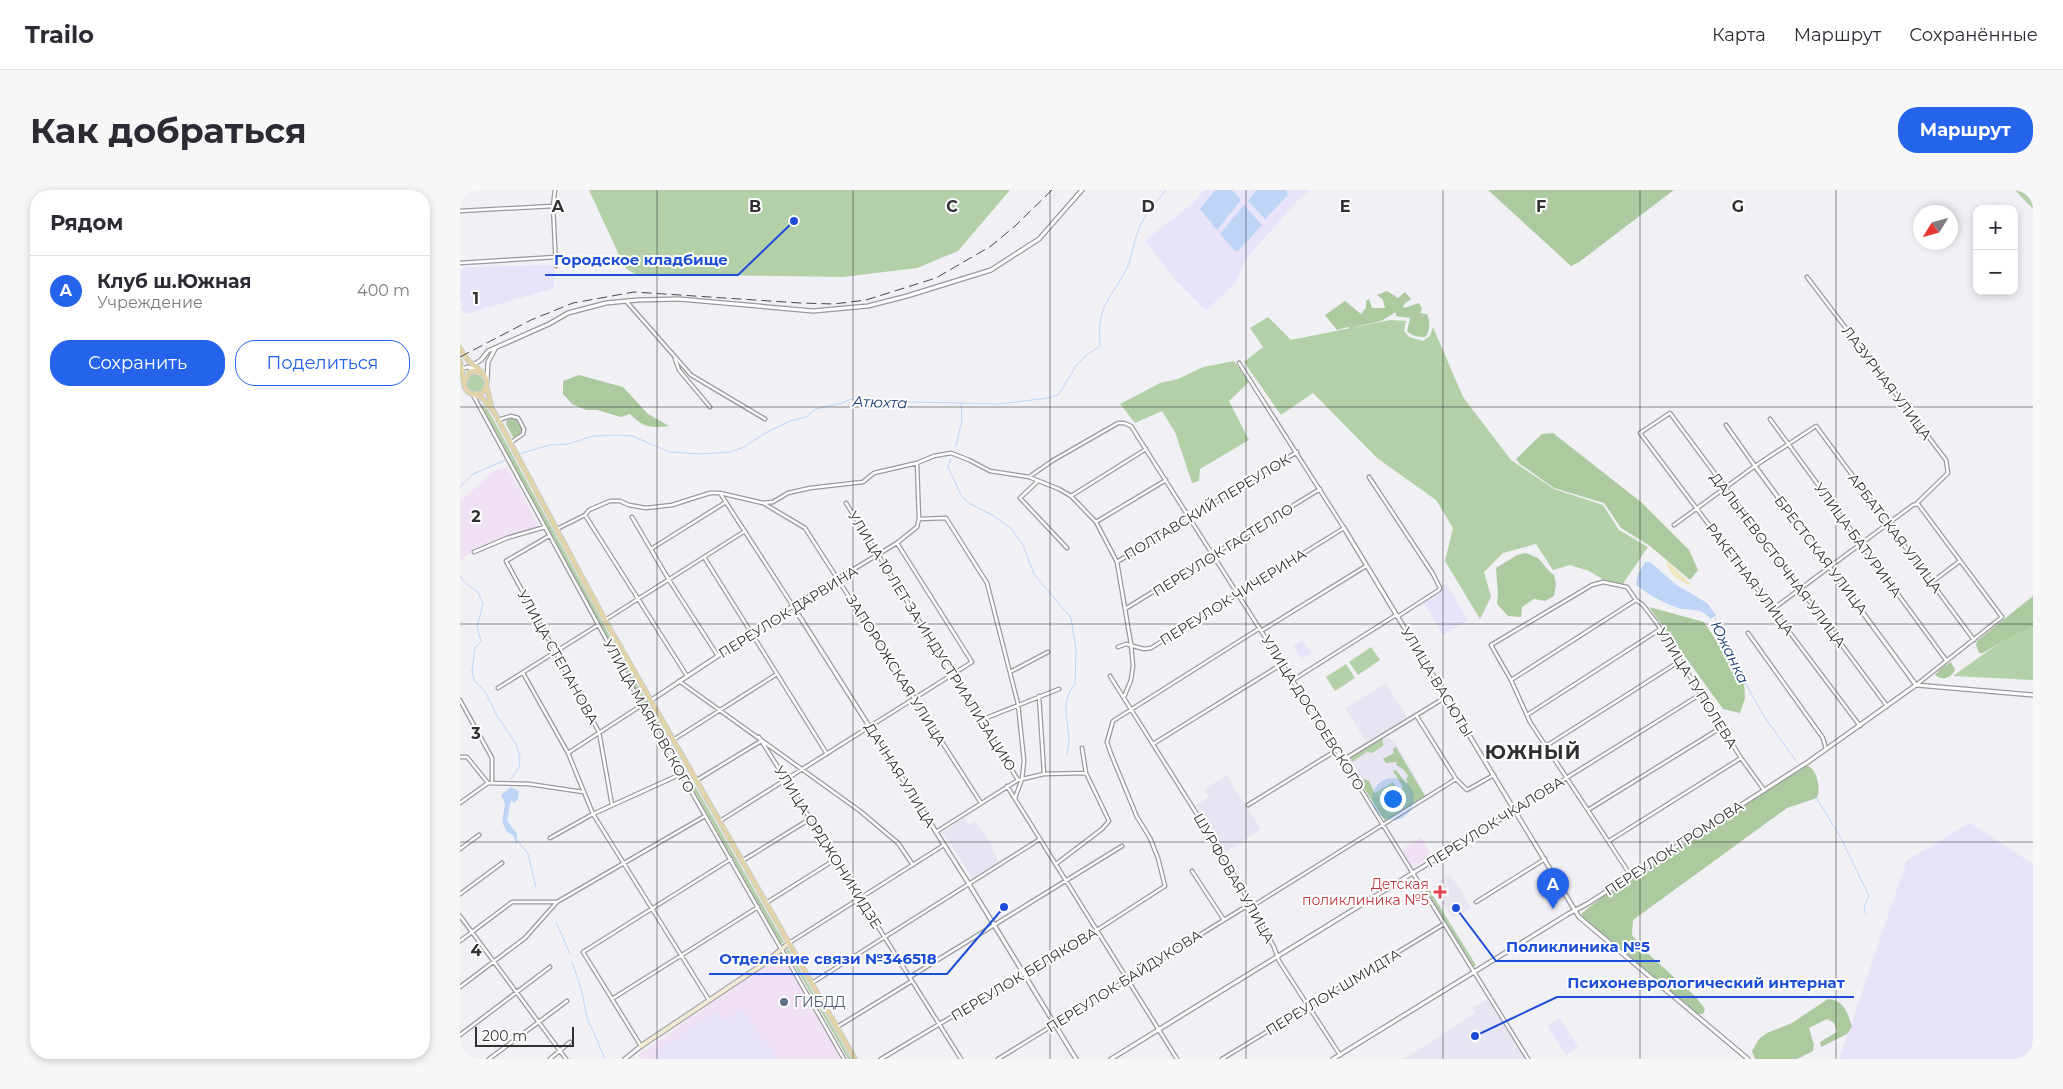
<!DOCTYPE html>
<html lang="ru">
<head>
<meta charset="utf-8">
<style>
  body { margin:0; font-family:Montserrat,sans-serif; background:#f7f7f7; color:#2b2b33 }
  .controls { position:absolute; right:15px; top:15px; display:grid; overflow:hidden; border-radius:10px; box-shadow:0 2px 8px #0003 }
  .controls button { width:45px; height:45px; display:grid; place-items:center; padding:0; border:0; border-bottom:1px solid #e1e1e2; background:#fff; color:#2b2b33; font:25px sans-serif }
  .compass { position:absolute; left:1453px; top:15px; width:45px; height:45px; border-radius:50%; background:#fff; box-shadow:0 2px 8px #0003; rotate:233deg }
  .scale { position:absolute; left:15px; bottom:12px; width:99px; box-sizing:border-box; padding-left:5px; border:2px solid #313133; border-top:0; font-size:14px; line-height:18px; white-space:nowrap; color:#313133; -webkit-text-stroke:4px #fefeff; paint-order:stroke }
  .you { position:absolute; left:932px; top:608px; width:18px; height:18px; margin:-12px; border:4px solid #fff; border-radius:50%; background:#1a73e8; box-shadow:0 0 0 8px #1a73e833 }
  .badge { display:grid; place-items:center; width:32px; height:32px; border-radius:50%; background:#2563eb; color:#fff; font-size:16px; font-weight:700 }
  .pin { position:absolute; translate:-50% -41px; filter:drop-shadow(0 1px 2px #0008) }
  .pin::after { content:''; position:absolute; top:26px; width:18px; height:15px; background:inherit; clip-path:polygon(0 0,100% 0,50% 100%) }
  .list { margin:0; padding:0; list-style:none }
  h2 { display:flex; justify-content:space-between; align-items:center; height:65px; margin:0; padding:0 20px; font-size:21px }
  h2 small { font-size:16px; font-weight:400; color:#7c7c81 }
  .list li { display:grid; grid-template-columns:32px 1fr auto; gap:15px; align-items:center; box-sizing:border-box; height:70px; padding:0 20px; border-top:1px solid #e1e1e2 }
  .list b { display:block; font-size:19px; white-space:nowrap }
  .list p { margin:0; font-size:16px; white-space:nowrap; color:#7c7c81 }
  .list em { font-size:16px; font-style:normal; color:#7c7c81 }
  .actions { display:flex; gap:10px; padding:15px 20px }
  .actions a { flex:1; padding:11px 0; border:1px solid #2563eb; border-radius:20px; text-align:center; font-size:18px; color:#2563eb }
  .actions .main { background:#2563eb; color:#fff }
  .map { position:relative; flex:none; width:1573px; height:869px; overflow:hidden; border-radius:20px }
  header { display:flex; align-items:center; gap:30px; box-sizing:border-box; height:70px; padding:0 25px; background:#fff; border-bottom:1px solid #e1e1e2 }
  header strong { font-size:24px }
  nav { display:flex; gap:28px; margin-inline-start:auto; font-size:18px }
  .intro { display:flex; align-items:center; justify-content:space-between; box-sizing:border-box; height:120px; padding:0 30px }
  h1 { margin:0; font-size:35px }
  .button { padding:12px 22px; border-radius:20px; background:#2563eb; color:#fff; font-size:18px; font-weight:700 }
  main { display:flex; gap:30px; padding:0 30px }
  aside { flex:1; background:#fff; border-radius:20px; box-shadow:0 2px 8px #0003 }
  .map>svg:first-child { display:block }
  .commercial { fill:#f0e1f4 }
  .industrial { fill:#e9e3f9 }
  .built { fill:#e6e5f1 }
  .green { fill:#b3d0a8 }
  .forest { fill:#acc9a0 }
  .sand { fill:#f1e7c2 }
  .water { fill:#bed5f7 }
  .lines { fill:none; stroke-linecap:round; stroke-linejoin:round }
  .stream { stroke:#bed5f7; stroke-width:1 }
  .minor-casing { stroke:#99999e; stroke-width:5 }
  .tertiary-casing { stroke:#99999e; stroke-width:5.5 }
  .secondary-casing { stroke:#99999e; stroke-width:6 }
  .primary-casing { stroke:#cecece; stroke-width:6 }
  .minor { stroke:#fff; stroke-width:2.5 }
  .tertiary { stroke:#fff; stroke-width:3 }
  .secondary { stroke:#f1e9d3; stroke-width:4 }
  .primary { stroke:#e2d4a7; stroke-width:4 }
  .rail { stroke:#49494c; stroke-width:1; stroke-dasharray:10 5; stroke-linecap:butt }
  .grid { fill:none; stroke:#313133; stroke-width:1; stroke-opacity:0.55 }
  .health-dot { fill:#e0444e; stroke:#fefeff; stroke-width:2 }
  .service-dot { fill:#5c6f8a; stroke:#fefeff; stroke-width:2 }
  .labels { text-anchor:middle; dominant-baseline:central; stroke-width:4; stroke-linejoin:round; paint-order:stroke }
  .street-label { font-size:14px; fill:#313133; stroke:#fefeff }
  .health-label { font-size:14px; fill:#be3a42; stroke:#fefeff; text-anchor:end }
  .service-label { font-size:14px; fill:#4e5e75; stroke:#fefeff; text-anchor:start }
  .water-label { font-size:15px; font-style:italic; fill:#1a3d6f; stroke:#fefeff }
  .district-label { font-size:19px; font-weight:bold; letter-spacing:1px; fill:#313133; stroke:#fefeff }
  .grid-label { font-size:16px; text-anchor:middle; font-weight:bold; fill:#313133; stroke:#fefeff; stroke-width:4; stroke-linejoin:round; paint-order:stroke }
  .leader { fill:none; stroke:#1d4ed8; stroke-width:2 }
  .callout-dot { fill:#1d4ed8; stroke:#fefeff; stroke-width:2 }
  .callout-label { font-size:15px; text-anchor:middle; font-weight:bold; fill:#1d4ed8; stroke:#fefeff; stroke-width:4; stroke-linejoin:round; paint-order:stroke }
</style>
</head>
<body>
<header>
<strong>Trailo</strong>
<nav><a>Карта</a><a>Маршрут</a><a>Сохранённые</a></nav>
</header>
<div class="intro"><h1>Как добраться</h1><a class="button">Маршрут</a></div>
<main>
<aside>
<h2>Рядом<small></small></h2>
<ul class="list">
<li><span class="badge">A</span><div><b>Клуб ш.Южная</b><p>Учреждение</p></div><em>400 m</em></li>
</ul>
<div class="actions"><a class="main">Сохранить</a><a>Поделиться</a></div>
</aside>
<div class="map">
<svg width="1573" height="869" viewBox="0 0 1573 869">
  <rect width="100%" height="100%" fill="#f1f0f5"/>
  <path class="commercial" d="M47,277L79,336L14,359L0,371V312L33,281Z
    M961,647L973,666L954,677L942,659Z
    M323,764L382,869H182L178,865Z"/>
  <path class="industrial" d="M744,0H851L839,9L785,70L776,92L746,121L718,93L685,51L733,13Z
    M94,75V98L5,124L2,120L1,117L4,115L0,110L1,79L7,77Z
    M986,394L1008,430L983,445L963,412L982,400L981,398Z
    M842,450L851,463L842,469L833,456Z
    M1510,633L1573,674V869H1377L1380,867L1447,670Z
    M282,820L317,869H195L192,865L256,821L265,832Z
    M1100,828L1118,857L1106,865L1087,836Z"/>
  <path class="built" d="M926,493L947,527L907,553L885,518Z
    M923,547L934,550L966,605L928,631L889,568Z
    M766,585L801,639L766,662L736,615L749,607L744,600Z
    M504,628L509,635L515,631L527,646L539,673L513,690L483,642Z
    M990,684L1011,717L993,728L972,696Z
    M1027,809L1066,869H944L1015,823L1013,818Z"/>
  <path class="green" d="M129,0H550L498,61L457,78L383,87L175,84L165,78Z
    M1555,0H1573V19Z
    M808,127L831,150L930,130L946,131L944,141L949,147L963,151L970,146L973,137L1003,207L1051,270L1094,299L1143,315L1159,340L1188,357L1162,395L1144,390L1129,381L1110,375L1093,380L1076,354L1043,363L1024,382L1031,407L1020,429L985,371L993,338L976,310L917,268L853,203L821,225L784,172L803,157L790,138Z
    M774,171L789,192L769,211L789,250L740,279L739,291L732,293L715,242L702,221L675,233L660,214L700,193L718,189L743,177Z
    M6 193a9 9 0 1 1 18 0a9 9 0 1 1-18 0Z
    M20,213L28,220L39,240L158,461L324,752L321,754L155,462Z
    M1573,429V490L1493,486Z
    M911,457L920,470L898,485L889,472Z
    M886,474L895,488L875,501L866,487Z
    M923,547V556L912,563L907,562L892,572L890,568Z
    M933,592L938,601L920,612L915,603Z
    M964,691L1016,775L1013,777L961,693Z
    M328,759L391,869H388L326,760Z"/>
  <path class="forest" d="M1028,0H1214L1119,72L1111,76Z
    M927,101L938,108L945,102L951,109L943,115L944,118L959,113L962,119L960,123L967,124C970,132 971,140 965,147C958,147 952,146 947,141L950,128L936,126V122L921,131L894,137L891,139L888,137L877,140L865,125L885,111L901,124L906,118V111L909,109L912,118H925L923,110L917,105Z
    M119,185L163,197L188,224L209,236C190,238 184,238 170,224L161,227L137,220H126L112,214L103,204V191Z
    M52,228L58,229L62,238V243L54,249L46,234L47,230Z
    M1093,243L1181,312L1229,360L1238,380L1230,390L1190,356L1161,338L1144,313L1094,298L1060,274L1056,269L1082,244Z
    M1066,363L1078,368L1090,382L1094,385L1096,394L1094,406L1085,411L1074,409L1062,417L1061,427L1048,426L1037,414L1038,405L1036,378L1057,365Z
    M1573,406V436L1558,442L1523,463H1519L1516,455L1517,451Z
    M1189,417L1244,432L1284,493L1285,508L1280,523L1263,519Z
    M1491,472L1495,480C1491,488 1483,491 1475,485L1480,479Z
    M936,557L965,606L925,631L900,592L904,589L909,591L914,602L922,613L942,599L943,597L933,581L936,580L946,593H948L946,590L948,586L944,580L936,575L937,572L926,573L923,569L934,563L933,559Z
    M1346,575C1357,578 1361,598 1357,608L1327,618L1173,730L1172,745L1184,760L1235,806L1245,819L1243,824H1238L1125,731L1121,724L1142,707Z
    M1368,809C1384,810 1388,823 1392,837L1387,844L1361,857L1360,852L1377,842L1374,833L1367,829L1349,838L1354,855L1353,861L1337,869H1295L1292,861L1299,849L1307,843L1332,833Z"/>
  <path class="sand" d="M1208,372L1230,393V396L1213,386L1206,374Z"/>
  <path class="water" d="M755,0H772L781,10L758,39H756L740,19Z
    M796,0H826L828,5L805,29L788,11Z
    M784,15L802,35L778,61H775L760,44Z
    M1185,372H1190L1215,394L1247,413L1256,425L1251,429C1238,416 1234,422 1218,418C1204,413 1191,406 1179,397L1176,395L1178,384Z
    M51,597L59,601L58,609L54,613L51,610L47,630L57,644V655L53,645L47,642L42,632L45,614L41,605Z"/>
  <g class="lines">
    <path class="stream" d="M496,256L502,230L501,213
      M59,264L90,255L108,254L133,246L156,245L172,246L210,262L242,264L270,262L284,257L307,242L330,231L346,227L356,219L382,213L391,209L404,213L455,212L539,214L588,208L598,205L616,176L625,166L640,156C637,112 650,112 667,78C673,64 674,48 681,34C687,21 698,11 706,0
      M491,269L488,277L502,307L509,313L532,325L551,338L563,355L574,384L611,428L616,459L615,495C600,510 608,530 609,549C609,554 608,560 607,565
      M0,297L13,284L55,266
      M0,386L8,395L18,402L23,414L17,437L21,451L15,458L12,481L14,490L26,503L38,528L56,554L60,567L59,577L51,589
      M1255,427L1262,449L1292,505L1304,526L1336,571
      M1356,607L1381,648L1409,706L1404,716L1406,725
      M57,650L68,664L76,697
      M96,732L110,764
      M112,772L121,798L127,827L145,869"/>
    <g class="minor-casing">
      <path id="minor" d="M95,0L93,16L96,76
        M0,21L93,16
        M0,73L96,67
        M1347,87L1486,270L1488,283L1457,313
        M166,111L231,185L305,229
        M215,169L219,180L250,217
        M13,205L182,515L384,869
        M1310,229L1486,470
        M38,230L51,226L58,228L64,239L63,244L50,253
        M1266,235L1295,276
        M569,287L592,271L658,233H664L671,236L871,551L1068,869
        M909,287L973,384L980,398L979,400L937,427
        M578,291L560,308L607,358
        M260,303L333,416L437,353L457,337L459,329L457,273
        M611,306L686,259
        M303,313L345,338L521,613
        M386,313L558,590
        M125,325L227,486
        M172,327L209,390L258,466
        M459,329L486,328L527,393L558,514L564,571L562,589L555,608
        M636,332L706,290
        M1214,335L1295,276L1356,236L1514,450
        M97,339L125,325L129,320L150,311H160L169,315L186,318L212,315L250,303H260L303,313L313,312L328,303L350,298L403,292L414,283L457,273L474,266L491,263L509,270L530,281L569,287L599,299L611,306L636,332L657,372L671,454L673,476L671,490L664,507
        M89,346L46,371L139,542L152,615
        M191,359L266,312
        M14,362L47,348L85,337
        M244,367L367,564
        M657,372L837,262
        M1472,392L1500,371
        M665,419L860,299
        M1313,419L1453,315L1458,314L1542,427L1456,495
        M145,430L285,341
        M801,441L906,376
        M1288,443L1363,548L1366,559
        M658,457L666,454L684,459L691,458L884,338L779,173
        M550,482L588,462
        M63,483L108,563L133,624L249,810
        M650,486L767,672L814,757L819,771L880,865
        M833,490L936,425
        M1051,490L1176,410
        M219,491L400,621L438,653L453,675
        M38,498L138,435
        M579,506L584,584
        M0,510L32,568V593
        M956,525L996,589L1007,600L1034,585
        M1067,525L1199,440
        M521,530L599,499
        M1400,536L1180,243L1210,223L1427,516
        M299,547L501,869
        M213,550L317,484
        M693,554L822,474
        M1086,556L1220,471
        M108,563L182,515
        M0,567H7L28,593
        M883,570L986,507
        M237,590L301,551
        M547,596L717,869
        M0,613L28,593L69,594L123,602
        M788,615L877,560
        M1055,620L1241,504
        M1128,620L1262,537
        M260,631L512,472L437,353
        M476,642L558,590L584,584L626,583
        M90,648L133,624L221,584
        M1149,651L1281,568
        M0,659L19,645
        M282,671L350,629
        M596,674L642,639L649,631L626,583L622,558
        M732,681L764,730
        M1171,686L1070,532L1051,490L1031,455L1132,395L1143,392L1167,397L1176,410L1183,415L1196,432L1281,568L1304,600
        M0,704L42,673
        M1016,712L1085,669
        M306,713L376,669
        M791,717L996,589
        M0,726L106,869
        M0,751L52,712H96
        M329,753L484,655
        M450,787L662,656
        M352,793L580,649
        M0,797L65,748L97,712L245,626
        M152,809L298,717
        M377,837L452,791
        M0,845L90,777
        M181,856L123,762L271,669
        M29,869L107,811
        M90,869L110,852
        M421,869L637,740L705,696L698,668L690,648L677,627L651,564L647,552L653,531L800,438
        M538,869L790,714
        M762,869L984,734"/>
    </g>
    <g class="tertiary-casing">
      <path id="tertiary" d="M13,175L21,170L28,161L89,134L108,123L146,113L178,110L219,109L353,121L408,116L447,106L531,80L579,49L622,0
        M0,179L8,177L16,180
        M27,191L28,172L35,159
        M1295,276L1456,495
        M884,338L1119,727L1288,869
        M1456,495L1573,505
        M190,511L333,416L509,694L616,869
        M165,869L181,856
        M651,869L1055,620
        M873,869L1108,724L1127,714L1348,572L1456,495"/>
    </g>
    <g class="secondary-casing">
      <path id="secondary" d="M181,856L305,773L329,753"/>
    </g>
    <g class="primary-casing">
      <path id="primary" d="M0,158C2,162 4,166 7,169C14,177 33,186 25,199C23,203 19,204 15,204
        M0,171L5,198L8,202L22,208L33,220L145,430L395,869
        M4,192L10,182L14,181L21,183
        M27,198L31,215"/>
    </g>
    <use href="#minor" class="minor"/>
    <use href="#tertiary" class="tertiary"/>
    <use href="#secondary" class="secondary"/>
    <use href="#primary" class="primary"/>
    <path class="rail" d="M0,167L71,130L113,113L174,102L340,113L374,114L406,110L476,88L531,56L555,36L592,0"/>
  </g>
  <path class="grid" d="M197,0V869M393,0V869M590,0V869M786,0V869M983,0V869M1180,0V869M1376,0V869M0,217H1573M0,434H1573M0,652H1573"/>
  <path class="health-dot" d="M977.5 694.5h5v5h5v5h-5v5h-5v-5h-5v-5h5z"/>
  <circle class="service-dot" cx="324" cy="812" r="5"/>
  <g class="labels">
    <g class="street-label">
      <text transform="translate(1427 193) rotate(53)">ЛАЗУРНАЯ УЛИЦА</text>
      <text transform="translate(747 317) rotate(-31)">ПОЛТАВСКИЙ ПЕРЕУЛОК</text>
      <text transform="translate(1435 343) rotate(53)">АРБАТСКАЯ УЛИЦА</text>
      <text transform="translate(1398 350) rotate(54)">УЛИЦА БАТУРИНА</text>
      <text transform="translate(763 360) rotate(-32)">ПЕРЕУЛОК ГАСТЕЛЛО</text>
      <text transform="translate(1361 365) rotate(53)">БРЕСТСКАЯ УЛИЦА</text>
      <text transform="translate(1318 370) rotate(53)">ДАЛЬНЕВОСТОЧНАЯ УЛИЦА</text>
      <text transform="translate(1290 389) rotate(53)">РАКЕТНАЯ УЛИЦА</text>
      <text transform="translate(773 407) rotate(-32)">ПЕРЕУЛОК ЧИЧЕРИНА</text>
      <text transform="translate(328 422) rotate(-32)">ПЕРЕУЛОК ДАРВИНА</text>
      <text transform="translate(472 451) rotate(58)">УЛИЦА 10 ЛЕТ ЗА ИНДУСТРИАЛИЗАЦИЮ</text>
      <text transform="translate(98 467) rotate(61)">УЛИЦА СТЕПАНОВА</text>
      <text transform="translate(436 480) rotate(58)">ЗАПОРОЖСКАЯ УЛИЦА</text>
      <text transform="translate(977 492) rotate(59)">УЛИЦА ВАСЮТЫ</text>
      <text transform="translate(1237 498) rotate(58)">УЛИЦА ТУПОЛЕВА</text>
      <text transform="translate(853 523) rotate(58)">УЛИЦА ДОСТОЕВСКОГО</text>
      <text transform="translate(189 526) rotate(61)">УЛИЦА МАЯКОВСКОГО</text>
      <text transform="translate(440 585) rotate(58)">ДАЧНАЯ УЛИЦА</text>
      <text transform="translate(1035 632) rotate(-32)">ПЕРЕУЛОК ЧКАЛОВА</text>
      <text transform="translate(368 657) rotate(58)">УЛИЦА ОРДЖОНИКИДЗЕ</text>
      <text transform="translate(1214 658) rotate(-33)">ПЕРЕУЛОК ГРОМОВА</text>
      <text transform="translate(774 688) rotate(60)">ШУРФОВАЯ УЛИЦА</text>
      <text transform="translate(564 784) rotate(-31)">ПЕРЕУЛОК БЕЛЯКОВА</text>
      <text transform="translate(664 791) rotate(-32)">ПЕРЕУЛОК БАЙДУКОВА</text>
      <text transform="translate(873 802) rotate(-31)">ПЕРЕУЛОК ШМИДТА</text>
    </g>
    <g class="health-label">
      <text x="969" y="694">Детская<tspan x="969" dy="16">поликлиника №5</tspan></text>
    </g>
    <g class="service-label">
      <text x="334" y="812">ГИБДД</text>
    </g>
    <g class="water-label">
      <text transform="translate(420 212) rotate(2)">Атюхта</text>
      <text transform="translate(1270 462) rotate(64)">Южанка</text>
    </g>
    <g class="district-label">
      <text x="1073" y="562">ЮЖНЫЙ</text>
    </g>
  </g>
  <g class="grid-label">
    <text x="98" y="22">A</text>
    <text x="295" y="22">B</text>
    <text x="492" y="22">C</text>
    <text x="688" y="22">D</text>
    <text x="885" y="22">E</text>
    <text x="1081" y="22">F</text>
    <text x="1278" y="22">G</text>
    <text x="16" y="114">1</text>
    <text x="16" y="332">2</text>
    <text x="16" y="549">3</text>
    <text x="16" y="766">4</text>
  </g>
  <path class="leader" d="M334 31L278 85H85M996 718L1036 771H1200M544 717L487 784H249M1015 846L1097 807H1394"/>
  <g class="callout-dot">
    <circle cx="334" cy="31" r="5"/>
    <circle cx="996" cy="718" r="5"/>
    <circle cx="544" cy="717" r="5"/>
    <circle cx="1015" cy="846" r="5"/>
  </g>
  <g class="callout-label">
    <text x="181" y="75">Городское кладбище</text>
    <text x="1118" y="762">Поликлиника №5</text>
    <text x="368" y="774">Отделение связи №346518</text>
    <text x="1246" y="798">Психоневрологический интернат</text>
  </g>
</svg>
<div class="controls">
<button>+</button>
<button>−</button>
</div>
<svg class="compass" viewBox="-18 -18 36 36"><path d="M0-13l5 13h-10z" fill="#e53935"/><path d="M0 13l5-13h-10z" fill="#7c7c81"/></svg>
<div class="scale">200 m</div>
<div class="you"></div>
<div class="pin badge" style="left:1093px;top:719px">A</div>
</div>
</main>
</body>
</html>
